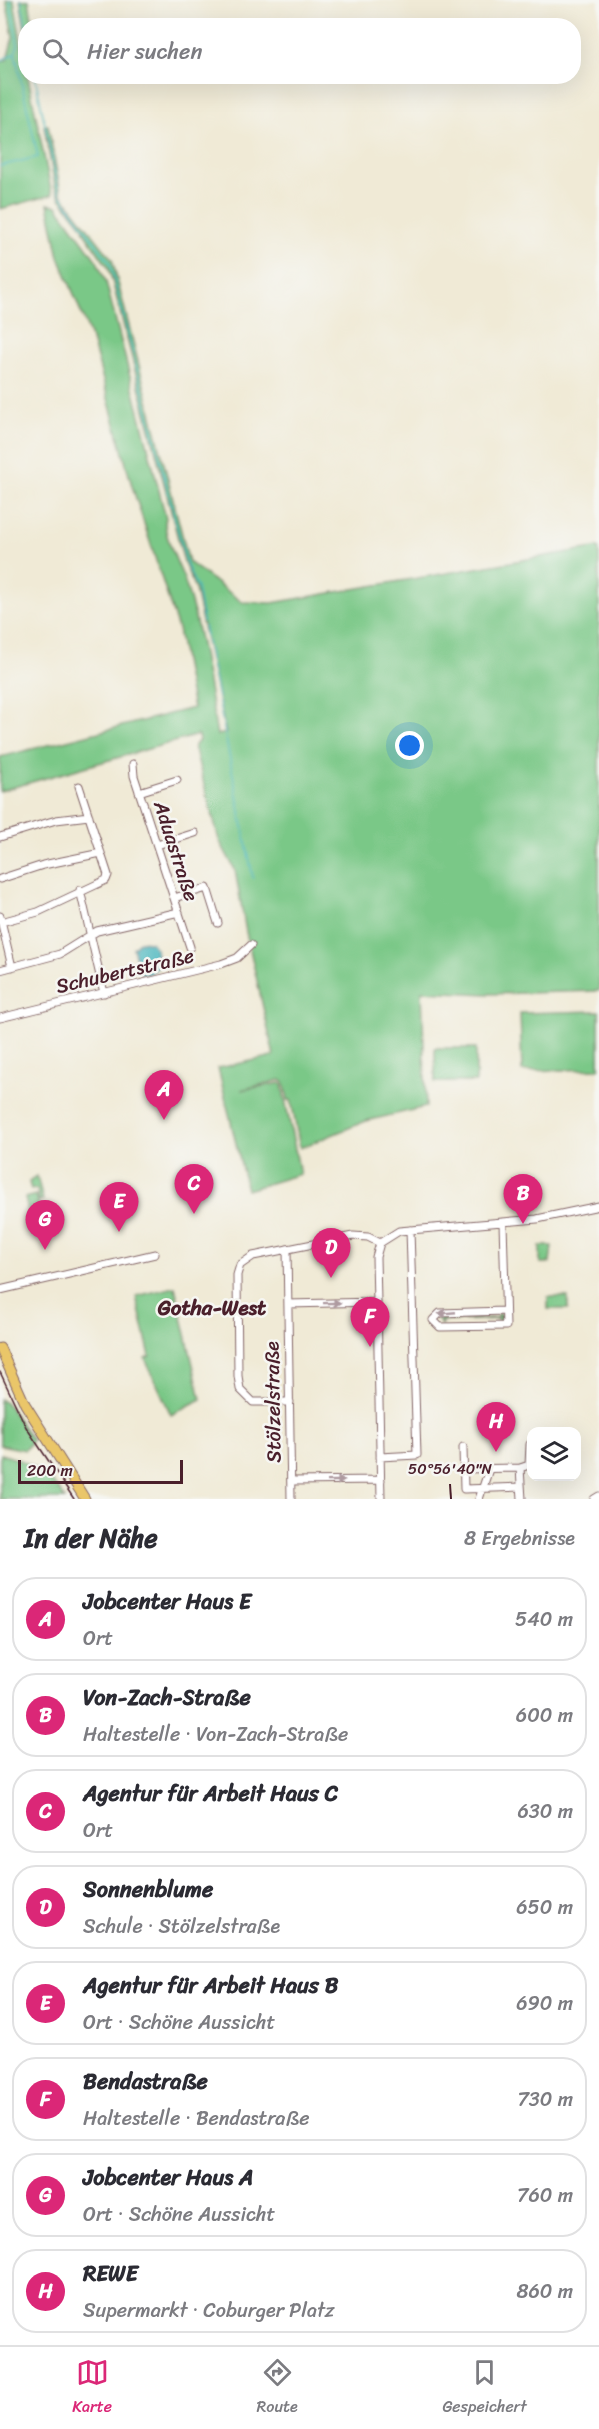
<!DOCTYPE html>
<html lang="de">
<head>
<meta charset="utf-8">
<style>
  body { margin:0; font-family:Sriracha,sans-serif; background:#f2f2f3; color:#2b2b33 }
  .controls { position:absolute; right:18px; bottom:18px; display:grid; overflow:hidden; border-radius:12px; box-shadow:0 6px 24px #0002 }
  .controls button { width:54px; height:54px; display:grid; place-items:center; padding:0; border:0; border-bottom:2px solid #e1e1e2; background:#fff; color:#2b2b33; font:30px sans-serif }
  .scale { position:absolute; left:18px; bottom:15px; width:165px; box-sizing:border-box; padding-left:6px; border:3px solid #4a1f2b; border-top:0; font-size:16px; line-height:21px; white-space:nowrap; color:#4a1f2b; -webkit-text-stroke:4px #f6f6f2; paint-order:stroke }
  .you { position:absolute; left:410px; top:746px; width:21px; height:21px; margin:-15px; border:4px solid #fff; border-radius:50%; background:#1a73e8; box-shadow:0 0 0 9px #1a73e833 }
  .badge { display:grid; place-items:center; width:39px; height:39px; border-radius:50%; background:#db2777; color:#fff; font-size:20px; font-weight:700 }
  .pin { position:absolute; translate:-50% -50px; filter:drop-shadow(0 2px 3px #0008) }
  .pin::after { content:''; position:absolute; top:32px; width:21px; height:18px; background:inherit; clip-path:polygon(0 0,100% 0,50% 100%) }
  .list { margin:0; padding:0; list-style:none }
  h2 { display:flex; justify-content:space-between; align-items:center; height:78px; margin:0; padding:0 24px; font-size:26px }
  h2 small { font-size:20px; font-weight:400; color:#7c7c81 }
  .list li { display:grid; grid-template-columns:39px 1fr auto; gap:18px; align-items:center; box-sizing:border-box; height:84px; margin:0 12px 12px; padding:0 12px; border:2px solid #e1e1e2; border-radius:24px }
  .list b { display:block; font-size:22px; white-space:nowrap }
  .list p { margin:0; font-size:20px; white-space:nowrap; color:#7c7c81 }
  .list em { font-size:20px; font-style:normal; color:#7c7c81 }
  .icon { flex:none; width:33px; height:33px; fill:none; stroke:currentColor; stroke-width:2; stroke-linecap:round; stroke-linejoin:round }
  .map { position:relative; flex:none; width:599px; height:1499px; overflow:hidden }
  .search { position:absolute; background:#fff; box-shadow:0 6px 24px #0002; left:18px; right:18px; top:18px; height:66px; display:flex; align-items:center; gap:15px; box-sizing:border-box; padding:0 21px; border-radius:24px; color:#7c7c81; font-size:22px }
  .sheet { height:846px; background:#fff }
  nav { display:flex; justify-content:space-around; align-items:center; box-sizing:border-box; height:84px; border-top:2px solid #e1e1e2; background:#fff; font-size:16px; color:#7c7c81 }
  nav a { display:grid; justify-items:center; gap:3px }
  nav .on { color:#db2777 }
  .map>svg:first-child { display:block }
  .green { fill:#7ac887; stroke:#627459; stroke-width:1.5 }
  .water { fill:#47b6be; stroke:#486a74; stroke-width:1.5 }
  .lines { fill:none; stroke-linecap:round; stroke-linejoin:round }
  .stream { stroke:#47b6be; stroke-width:1.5 }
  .minor-casing { stroke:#846667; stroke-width:9 }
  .major-casing { stroke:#846667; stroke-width:11 }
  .minor { stroke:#fff; stroke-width:7 }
  .major { stroke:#eac669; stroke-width:9 }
  .tram { stroke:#4a1f2b; stroke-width:1.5 }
  .oneway { fill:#ae9aa0 }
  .ticks { fill:none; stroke:#4a1f2b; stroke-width:2 }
  .labels { text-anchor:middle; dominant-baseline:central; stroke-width:5; stroke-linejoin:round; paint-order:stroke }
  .street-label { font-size:20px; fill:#4a1f2b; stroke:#f6f6f2 }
  .neighbourhood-label { font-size:21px; font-weight:bold; fill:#4a1f2b; stroke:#f6f6f2 }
  .ticks-label { font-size:15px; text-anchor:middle; fill:#4a1f2b; stroke:#f6f6f2; stroke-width:5; stroke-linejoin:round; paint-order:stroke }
</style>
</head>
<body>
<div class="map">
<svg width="599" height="1499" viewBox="0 0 599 1499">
  <rect width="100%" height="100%" fill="#f6f6f2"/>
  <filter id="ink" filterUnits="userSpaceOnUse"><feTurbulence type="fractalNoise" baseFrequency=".0167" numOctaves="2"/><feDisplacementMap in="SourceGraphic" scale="12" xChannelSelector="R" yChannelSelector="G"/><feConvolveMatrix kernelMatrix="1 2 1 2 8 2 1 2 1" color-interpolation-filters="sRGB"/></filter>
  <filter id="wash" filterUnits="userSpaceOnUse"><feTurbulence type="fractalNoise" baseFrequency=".008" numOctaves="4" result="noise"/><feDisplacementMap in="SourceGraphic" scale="24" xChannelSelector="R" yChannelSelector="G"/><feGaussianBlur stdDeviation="1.35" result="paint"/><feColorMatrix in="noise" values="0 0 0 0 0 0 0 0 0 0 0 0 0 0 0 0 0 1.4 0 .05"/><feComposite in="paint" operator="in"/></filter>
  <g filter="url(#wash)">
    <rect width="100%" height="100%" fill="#f0ead6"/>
    <path class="green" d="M6,0H14L25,62L26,76L28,77L52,195L0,209V62L7,60L13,37Z
      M20,0H29L33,25L26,26L25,30Z
      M48,125L61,194L112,259L189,562L242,602L272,603L598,547L599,552V991L488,994L422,991L426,1107L366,1121L300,1148L291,1100H288L284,1082L280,1080L241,1090L280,1083L282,1084L300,1174L247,1190L218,1068L274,1056L246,932L235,870L219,840L194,747L199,740L198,735L0,791V757L193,708L178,629L132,486L92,340L59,257L48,204L57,206L97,261L106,282L166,518C161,530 179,566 184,579C201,630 208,683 217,735L226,733L195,589L184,562L112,280L108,267L84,232L83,227L60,198L55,187L44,126Z
      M599,1011V1069L522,1071L520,1013Z
      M435,1048H476V1082H435Z
      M37,1176L43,1200L39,1201L37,1189L31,1190L29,1182Z
      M36,1195L40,1210L28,1212L25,1198Z
      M540,1246H552L550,1263H540Z
      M175,1287L201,1399L171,1415L145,1358L150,1356L136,1296Z
      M548,1297H568V1309H548Z
      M498,1313L503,1316L501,1324H498V1319L442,1321L441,1325L437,1317L441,1314L442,1319L498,1318Z
      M0,1399L9,1406L32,1440L25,1450L0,1445Z
      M0,1454C29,1461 50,1474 65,1499H0Z"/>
    <path class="water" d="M140,941L151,942L156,949L158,967L149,974L140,973L133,948Z"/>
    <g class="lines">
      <path class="stream" d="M21,0L26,26
        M202,26L212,23
        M0,61L15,53L18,45L10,0
        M35,76L59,193L110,263L187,566L197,588L203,622
        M0,166L38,157L15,53
        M204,626L253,878"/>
    </g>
  </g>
  <g filter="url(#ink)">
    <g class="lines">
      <g class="minor-casing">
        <path id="minor" d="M133,764L134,776L190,947
          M139,792L177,780
          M0,837L56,820L89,816
          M157,845L195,833
          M0,879L43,865L101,853
          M80,890L104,993
          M174,898L207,888L218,923
          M0,916L12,967
          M1,922L38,912L106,880L108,875L79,786
          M0,970L60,954L97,931L179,912
          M0,1018L221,964L237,958L251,945
          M503,1223L506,1326L440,1327L433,1320L440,1313L505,1311
          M287,1249L291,1499
          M0,1290L155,1254
          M288,1304L377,1302
          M290,1402H253L240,1389L238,1376L237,1275L240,1265L253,1256L353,1236L368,1237L380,1243
          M463,1447L464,1489L521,1487
          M380,1457L417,1455L410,1230
          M520,1468L522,1499
          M463,1469L520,1468L529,1465L530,1444
          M291,1481L381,1480
          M381,1499L377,1302L376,1257L380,1243L399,1231L537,1219L599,1206
          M479,1499L489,1469
          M594,1499L599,1496"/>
      </g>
      <g class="major-casing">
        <path id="major" d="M0,1348L25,1404L85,1499"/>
      </g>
      <use href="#minor" class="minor"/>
      <use href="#major" class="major"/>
      <path class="tram" d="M0,1372L26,1427L74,1499"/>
    </g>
    <defs><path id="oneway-solid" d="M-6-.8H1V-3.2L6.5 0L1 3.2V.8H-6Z" transform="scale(1.5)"/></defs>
    <g class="oneway">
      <use href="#oneway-solid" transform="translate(332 1303) rotate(-1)"/>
      <use href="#oneway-solid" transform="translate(447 1313) rotate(175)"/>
      <use href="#oneway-solid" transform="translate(336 1481) rotate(-1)"/>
    </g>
  </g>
  <path class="ticks" d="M450,1484L451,1499"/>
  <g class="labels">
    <g class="street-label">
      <text transform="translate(176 851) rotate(72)">Aduastraße</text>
      <text transform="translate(125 971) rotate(-13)">Schubertstraße</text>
      <text transform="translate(273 1402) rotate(-91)">Stölzelstraße</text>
    </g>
    <g class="neighbourhood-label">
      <text x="212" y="1308">Gotha-West</text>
    </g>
  </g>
  <g class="ticks-label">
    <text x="450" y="1474">50°56'40"N</text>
  </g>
</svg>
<div class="controls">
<button><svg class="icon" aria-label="layers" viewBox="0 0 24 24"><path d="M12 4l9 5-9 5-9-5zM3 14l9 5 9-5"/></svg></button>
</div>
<div class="scale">200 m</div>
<div class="you"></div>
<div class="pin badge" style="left:164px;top:1120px">A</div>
<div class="pin badge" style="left:523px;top:1224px">B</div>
<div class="pin badge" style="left:194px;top:1214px">C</div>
<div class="pin badge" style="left:331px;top:1278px">D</div>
<div class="pin badge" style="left:119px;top:1232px">E</div>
<div class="pin badge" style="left:370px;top:1347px">F</div>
<div class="pin badge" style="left:45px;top:1250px">G</div>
<div class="pin badge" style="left:496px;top:1452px">H</div>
<div class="search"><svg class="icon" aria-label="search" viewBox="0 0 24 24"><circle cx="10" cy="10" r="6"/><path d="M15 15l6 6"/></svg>Hier suchen</div>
</div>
<section class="sheet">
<h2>In der Nähe<small>8 Ergebnisse</small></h2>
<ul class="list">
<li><span class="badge">A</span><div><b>Jobcenter Haus E</b><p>Ort</p></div><em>540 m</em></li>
<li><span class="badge">B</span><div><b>Von-Zach-Straße</b><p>Haltestelle · Von-Zach-Straße</p></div><em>600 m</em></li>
<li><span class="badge">C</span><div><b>Agentur für Arbeit Haus C</b><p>Ort</p></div><em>630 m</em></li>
<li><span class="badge">D</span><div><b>Sonnenblume</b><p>Schule · Stölzelstraße</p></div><em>650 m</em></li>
<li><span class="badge">E</span><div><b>Agentur für Arbeit Haus B</b><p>Ort · Schöne Aussicht</p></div><em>690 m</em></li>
<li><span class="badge">F</span><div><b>Bendastraße</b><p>Haltestelle · Bendastraße</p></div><em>730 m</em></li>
<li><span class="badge">G</span><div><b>Jobcenter Haus A</b><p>Ort · Schöne Aussicht</p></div><em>760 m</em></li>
<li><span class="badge">H</span><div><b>REWE</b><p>Supermarkt · Coburger Platz</p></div><em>860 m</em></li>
</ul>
</section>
<nav>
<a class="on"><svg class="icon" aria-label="map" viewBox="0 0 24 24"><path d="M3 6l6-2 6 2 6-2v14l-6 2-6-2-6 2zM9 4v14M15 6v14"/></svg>Karte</a>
<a><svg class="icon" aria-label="directions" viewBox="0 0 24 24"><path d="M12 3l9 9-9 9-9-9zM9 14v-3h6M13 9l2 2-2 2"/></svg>Route</a>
<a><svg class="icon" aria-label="saved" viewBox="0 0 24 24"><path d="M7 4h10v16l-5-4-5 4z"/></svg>Gespeichert</a>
</nav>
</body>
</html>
